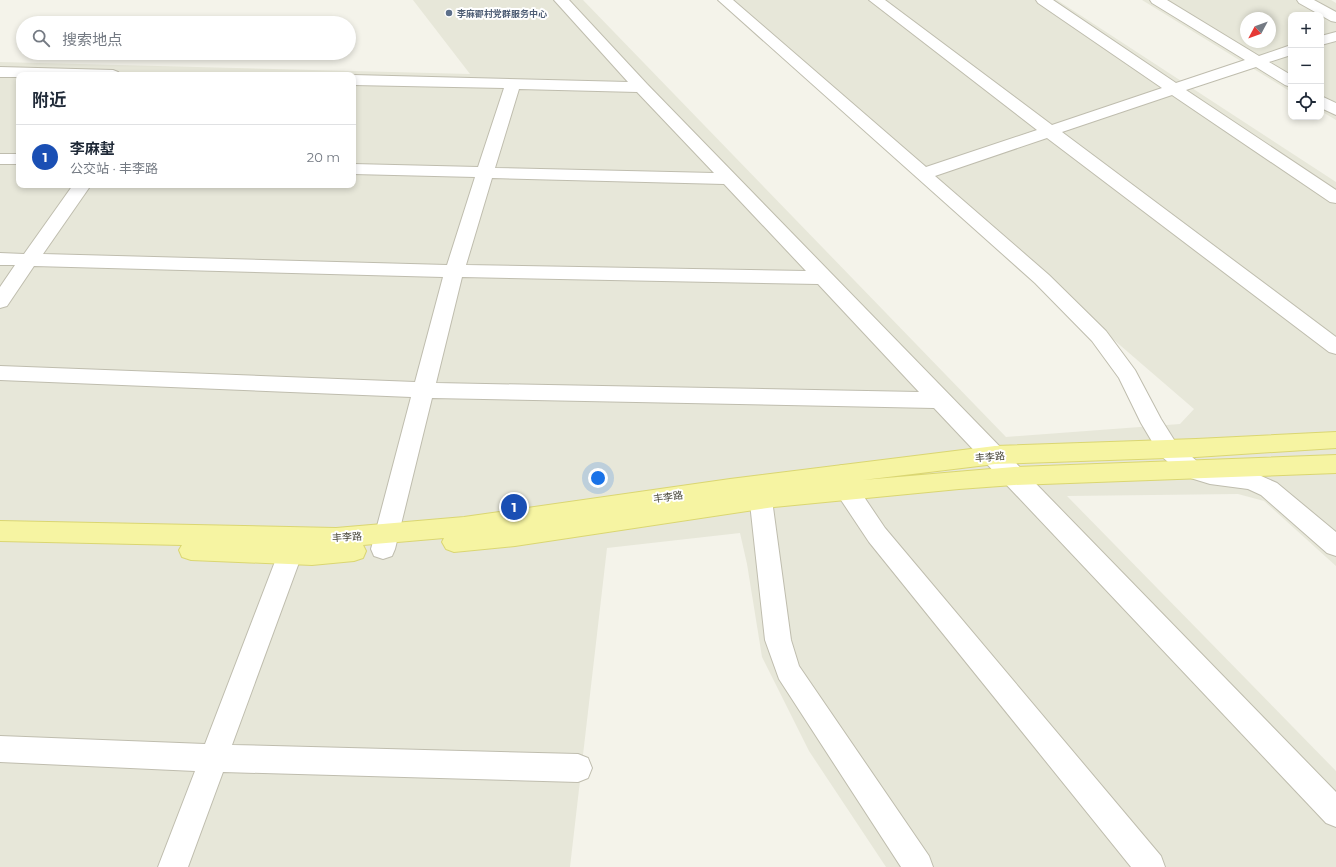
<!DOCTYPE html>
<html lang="zh">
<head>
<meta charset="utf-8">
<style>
  body { margin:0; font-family:Montserrat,"Noto Sans SC",sans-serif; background:#f2f2f3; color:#1f2937 }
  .controls { position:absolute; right:12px; top:12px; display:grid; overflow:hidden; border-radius:8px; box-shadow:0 2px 6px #0003 }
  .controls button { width:36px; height:36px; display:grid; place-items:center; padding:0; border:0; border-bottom:1px solid #e0e1e3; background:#fff; color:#1f2937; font:20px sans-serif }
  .compass { position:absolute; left:1240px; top:12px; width:36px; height:36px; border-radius:50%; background:#fff; box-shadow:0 2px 6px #0003; rotate:229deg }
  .you { position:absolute; left:598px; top:478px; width:14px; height:14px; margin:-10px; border:3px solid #fff; border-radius:50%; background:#1a73e8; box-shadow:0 0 0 6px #1a73e833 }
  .badge { display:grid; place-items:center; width:26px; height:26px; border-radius:50%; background:#b45309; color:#fff; font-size:13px; font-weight:700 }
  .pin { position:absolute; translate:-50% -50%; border:2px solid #fff; box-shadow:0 1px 4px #0006 }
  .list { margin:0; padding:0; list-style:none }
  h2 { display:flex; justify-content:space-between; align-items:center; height:52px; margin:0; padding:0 16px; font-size:17px }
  h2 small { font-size:13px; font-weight:400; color:#747a83 }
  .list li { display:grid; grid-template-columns:26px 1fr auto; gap:12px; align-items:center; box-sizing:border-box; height:64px; padding:0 16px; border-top:1px solid #e0e1e3 }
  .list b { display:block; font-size:15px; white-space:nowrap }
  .list p { margin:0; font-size:13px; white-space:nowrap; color:#747a83 }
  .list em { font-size:13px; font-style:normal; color:#747a83 }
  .icon { flex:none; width:22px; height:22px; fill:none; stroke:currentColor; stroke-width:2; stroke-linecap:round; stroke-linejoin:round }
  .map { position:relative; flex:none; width:1336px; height:867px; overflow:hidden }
  .search { position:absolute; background:#fff; box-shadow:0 2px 6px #0003; left:16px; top:16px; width:340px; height:44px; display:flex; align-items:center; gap:10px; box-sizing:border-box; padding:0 14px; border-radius:22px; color:#747a83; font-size:15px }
  .panel { position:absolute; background:#fff; box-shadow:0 2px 6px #0003; left:16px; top:72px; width:340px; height:116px; border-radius:8px }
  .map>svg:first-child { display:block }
  .residential { fill:#e7e7d9; fill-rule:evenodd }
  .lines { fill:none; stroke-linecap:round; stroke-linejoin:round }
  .minor-casing { stroke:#bfbdae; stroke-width:2 }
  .major-casing { stroke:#dad672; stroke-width:2 }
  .minor { fill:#fff; fill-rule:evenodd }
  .major { fill:#f6f4a2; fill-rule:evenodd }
  .service-dot { fill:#5c6f8a; stroke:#fff; stroke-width:1.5 }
  .labels { text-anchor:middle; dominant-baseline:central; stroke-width:4; stroke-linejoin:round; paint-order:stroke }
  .far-service-label { font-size:9px; font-weight:bold; fill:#4e5e75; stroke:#fff; text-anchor:start }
  .street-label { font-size:10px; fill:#474639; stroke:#fff }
</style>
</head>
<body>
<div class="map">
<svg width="1336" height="867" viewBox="0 0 1336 867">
  <rect width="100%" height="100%" fill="#f4f3ea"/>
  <path class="residential" d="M413,0H583L1006,437L1180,424L1194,409L720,0H1057L1336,182V566L1264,501L1238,494L1067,496L1336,771V867H886L809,751L762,657L747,564L740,533L607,548L570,867H0V62L470,74ZM19,75H353V185H19Z
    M1142,0H1331L1336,3V120L1321,111V15H1291V92ZM1246,18H1270V42H1246Z"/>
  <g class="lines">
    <g class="minor-casing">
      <path id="minor" d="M554,0H569L647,84L1336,792V827L1326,823L934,408L432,398L395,549L392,556L383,559L374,556L371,549L411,397L0,380V366L415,382L443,277L34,266L7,306L0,308V287L15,265H0V253L24,254L73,185H91L43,254L447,265L475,177L353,174V164L478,167L504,88L353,85V75L628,82ZM519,89L637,92L714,173L495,168ZM492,178L724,184L806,271L466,265ZM462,277L818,284L919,392L436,383Z
        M718,0H733L926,167L1037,130L869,0H885L1052,125L1162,88L1038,3L1036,0H1053L1176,83L1245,60L1152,3L1150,0H1167L1259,56L1291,45V55L1269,62L1291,75V87L1285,85L1256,67L1186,90L1336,190V203L1330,202L1172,95L1062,132L1336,337V354L1329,352L1047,138L935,176L1049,275L1106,331L1135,370L1161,419L1176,443L1199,463L1252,472L1277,483L1336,532V556L1327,553L1261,495L1248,489L1210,484L1184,476L1160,455L1141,423L1119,378L1092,341L1035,283Z
        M1297,0H1314L1336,12V22L1331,21L1299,3Z
        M1336,32V41L1321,45V36Z
        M0,67L113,70L118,72L121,75H19V77H0Z
        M1321,96L1336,103V115L1321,108Z
        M0,154H19V164H0Z
        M842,465L850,468L858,488L885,528L1161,856L1165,867H1131L869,542L839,497L831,474L834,468Z
        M759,476L767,479L770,485L791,640L799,666L929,856L933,867H901L779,679L765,640L748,485L751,479Z
        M296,528L304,531L308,538L232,745L578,754L588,758L592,768L588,778L578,782L223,772L188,867H158L195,771L0,762V736L205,744L284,538L288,531Z"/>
    </g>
    <g class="major-casing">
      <path id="major" d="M1336,432V448L1196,457L995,464L863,480L1014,467L1336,455V473L1014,485L959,489L774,507L515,546L454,552L446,549L442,542L444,538L363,545L366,551L363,558L354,561L312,565L191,560L182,557L179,550L182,545L0,541V521L336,528L464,517L730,479L995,446L1196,439Z"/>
    </g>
    <use href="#minor" class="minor"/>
    <use href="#major" class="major"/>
  </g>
  <circle class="service-dot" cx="449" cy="13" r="4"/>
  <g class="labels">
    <g class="far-service-label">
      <text x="457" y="13">李麻𨟠村党群服务中心</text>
    </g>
    <g class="street-label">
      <text transform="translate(990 457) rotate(-5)">丰李路</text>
      <text transform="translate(668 497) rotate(-8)">丰李路</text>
      <text transform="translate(347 537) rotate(-4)">丰李路</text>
    </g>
  </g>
</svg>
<div class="controls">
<button>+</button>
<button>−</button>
<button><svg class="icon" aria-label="locate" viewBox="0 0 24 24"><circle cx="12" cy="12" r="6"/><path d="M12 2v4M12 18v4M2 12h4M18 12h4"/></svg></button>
</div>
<svg class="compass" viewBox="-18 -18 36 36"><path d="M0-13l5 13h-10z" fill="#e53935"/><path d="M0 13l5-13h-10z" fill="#747a83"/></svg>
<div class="you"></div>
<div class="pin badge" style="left:514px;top:507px;background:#1a4fb4">1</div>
<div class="search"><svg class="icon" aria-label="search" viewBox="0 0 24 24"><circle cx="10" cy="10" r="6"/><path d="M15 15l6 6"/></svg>搜索地点</div>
<section class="panel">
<h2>附近<small></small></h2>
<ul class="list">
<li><span class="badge" style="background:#1a4fb4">1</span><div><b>李麻堼</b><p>公交站 · 丰李路</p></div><em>20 m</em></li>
</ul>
</section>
</div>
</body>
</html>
